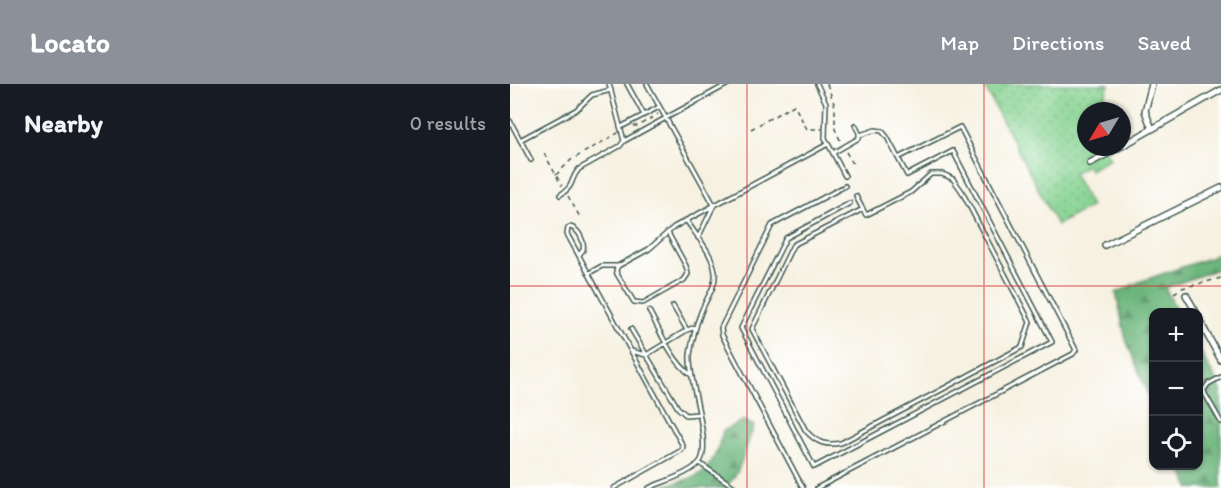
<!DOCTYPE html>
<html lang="en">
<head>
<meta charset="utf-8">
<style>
  body { margin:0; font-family:Itim,sans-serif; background:#242831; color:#f1f3f6 }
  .controls { position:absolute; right:18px; bottom:18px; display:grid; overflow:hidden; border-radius:12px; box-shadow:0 2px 4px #0004 }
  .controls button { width:54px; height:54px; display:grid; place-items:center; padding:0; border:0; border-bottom:2px solid #363941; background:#171b24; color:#f1f3f6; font:30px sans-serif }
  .compass { position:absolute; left:567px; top:18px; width:54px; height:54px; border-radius:50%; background:#171b24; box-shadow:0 2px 4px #0004; rotate:232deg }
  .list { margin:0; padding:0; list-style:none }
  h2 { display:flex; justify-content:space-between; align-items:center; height:78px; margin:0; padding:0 24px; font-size:26px }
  h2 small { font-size:20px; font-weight:400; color:#9ea1a6 }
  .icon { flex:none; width:33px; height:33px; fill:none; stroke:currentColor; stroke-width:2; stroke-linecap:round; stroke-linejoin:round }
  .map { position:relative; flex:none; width:711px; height:404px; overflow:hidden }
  header { display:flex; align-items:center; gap:36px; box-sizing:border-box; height:84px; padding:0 30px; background:#8c9099; color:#fff }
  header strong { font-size:28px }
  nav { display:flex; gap:33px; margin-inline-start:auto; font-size:21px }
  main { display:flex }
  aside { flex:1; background:#171b24 }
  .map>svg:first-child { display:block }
  .green { fill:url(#green-dots); stroke:#528862; stroke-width:1.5 }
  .forest { fill:url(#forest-firs); stroke:#467958; stroke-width:1.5 }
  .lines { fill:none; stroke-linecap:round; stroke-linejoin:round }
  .service-casing { stroke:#3f584e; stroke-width:6 }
  .minor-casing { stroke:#3f584e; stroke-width:8 }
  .path { stroke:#3f584e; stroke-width:1.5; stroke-dasharray:4.5 4.5; stroke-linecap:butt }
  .service { stroke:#fff; stroke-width:3 }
  .minor { stroke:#fff; stroke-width:5 }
  .grid { fill:none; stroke:#d62828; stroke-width:1.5; stroke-opacity:0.55 }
</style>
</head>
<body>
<header>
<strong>Locato</strong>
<nav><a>Map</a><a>Directions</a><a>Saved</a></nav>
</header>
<main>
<aside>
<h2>Nearby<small>0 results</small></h2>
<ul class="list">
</ul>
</aside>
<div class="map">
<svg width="711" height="404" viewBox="0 0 711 404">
  <defs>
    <pattern id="green-dots" width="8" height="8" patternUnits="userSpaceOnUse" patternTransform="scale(1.5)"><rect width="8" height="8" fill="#86d391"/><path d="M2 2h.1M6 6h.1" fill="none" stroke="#6dac77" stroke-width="1.8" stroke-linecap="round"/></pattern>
    <pattern id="forest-firs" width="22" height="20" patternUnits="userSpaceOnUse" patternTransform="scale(1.5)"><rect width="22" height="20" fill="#6cb57b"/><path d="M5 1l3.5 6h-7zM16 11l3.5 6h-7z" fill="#589466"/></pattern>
  </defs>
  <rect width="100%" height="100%" fill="#fff"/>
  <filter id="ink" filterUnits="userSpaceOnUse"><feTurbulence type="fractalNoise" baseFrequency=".0167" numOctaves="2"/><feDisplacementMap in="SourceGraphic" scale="12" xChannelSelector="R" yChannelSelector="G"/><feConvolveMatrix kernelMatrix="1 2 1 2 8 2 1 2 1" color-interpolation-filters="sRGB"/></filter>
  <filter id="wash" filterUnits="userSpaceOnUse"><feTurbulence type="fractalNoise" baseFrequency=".008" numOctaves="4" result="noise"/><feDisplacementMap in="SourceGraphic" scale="24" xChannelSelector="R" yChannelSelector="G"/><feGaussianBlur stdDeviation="1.35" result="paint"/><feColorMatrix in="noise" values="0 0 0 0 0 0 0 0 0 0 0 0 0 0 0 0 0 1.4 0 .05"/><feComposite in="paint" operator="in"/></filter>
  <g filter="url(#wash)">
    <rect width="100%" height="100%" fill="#f6f1e1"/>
    <path class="green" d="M473,0H599L590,27H576V63H593L600,74L580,86L577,81L563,89L581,122L547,141Z"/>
    <path class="forest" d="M711,167V184L655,204L668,228H644L643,323L616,256L606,209L629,198L702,173Z
      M689,265L711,306V404H679L670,382H688Z
      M234,336L244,342L228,387L216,404H151C160,399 169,398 178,395C202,388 207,368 213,347Z"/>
  </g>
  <g filter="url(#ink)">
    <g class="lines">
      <g class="service-casing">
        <path id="service" d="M99,0L114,57
          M117,0L134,31
          M137,0L204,121L188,154
          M307,0L316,19L315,54L335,92
          M0,37L21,76
          M111,43L149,23
          M10,56L66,26L82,11L101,6
          M323,69L349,54V49L345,41
          M50,111C66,101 59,96 69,85L110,62L114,57L218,0
          M346,112C349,119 353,125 356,131L401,108L421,90H432L437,92L443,95L451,106L520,238L512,263L331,359C316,362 307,359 296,347L242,245L283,161L353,125
          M340,119L276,154L231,244L304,383L542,258L443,67L397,91L377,53L372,47L365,46L350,51
          M69,171L73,166C75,158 69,145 60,143L58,144L57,150L173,362L172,366L104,404
          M108,182L106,186L107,190L124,218L133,219L174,196L178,190L176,182L158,149
          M79,189L92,182H108L139,165L164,143L318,60
          M163,222L177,246
          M139,227C151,248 161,276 181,291
          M121,245L168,324L176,331L188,330
          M121,267L136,271L177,246L186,243
          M711,293L698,300L694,306L695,310L711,338
          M189,379L226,404
          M139,404C152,398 185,388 191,376C201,356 178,297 180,271C182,258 185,243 190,231C194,217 207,203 205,188C203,170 186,151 176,136
          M293,404L212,251L211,244L262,141L335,102
          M307,404L563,270L566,266L450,43L388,74"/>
      </g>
      <g class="minor-casing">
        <path id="minor" d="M642,0L635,27L642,45
          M612,62L711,6
          M580,79L610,63
          M595,161L711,104
          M676,211L686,228
          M688,234L711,276"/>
      </g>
      <path class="path" d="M317,0L325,22V45L331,58
        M123,42H128L148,30
        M241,45L284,21L297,45H312
        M336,68L343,80
        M34,69L52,102
        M46,91L61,76L108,49
        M58,112L71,135
        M664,209L672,204L711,194"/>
      <use href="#service" class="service"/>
      <use href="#minor" class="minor"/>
    </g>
  </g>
  <path class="grid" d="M237,0V404M474,0V404M0,202H711"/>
</svg>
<div class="controls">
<button>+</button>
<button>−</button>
<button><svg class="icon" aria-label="locate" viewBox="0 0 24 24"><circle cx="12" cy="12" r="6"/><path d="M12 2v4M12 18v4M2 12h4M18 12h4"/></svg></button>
</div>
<svg class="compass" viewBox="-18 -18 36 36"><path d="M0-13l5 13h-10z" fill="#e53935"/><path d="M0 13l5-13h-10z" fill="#9ea1a6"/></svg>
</div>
</main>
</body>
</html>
